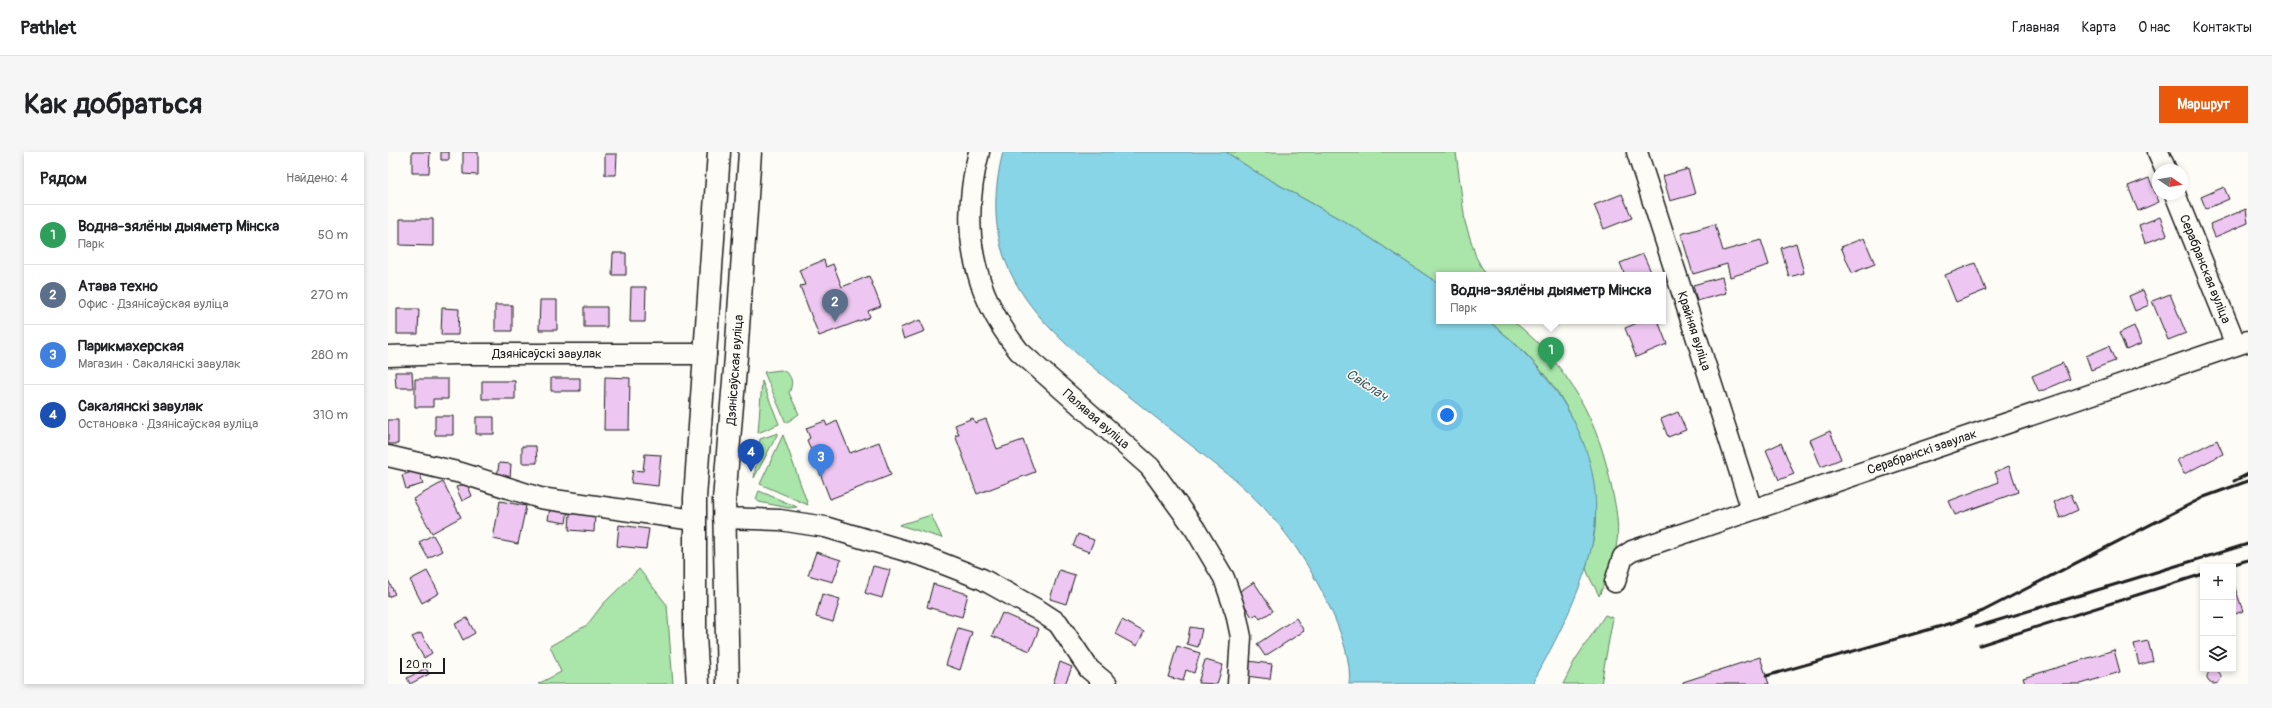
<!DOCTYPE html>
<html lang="ru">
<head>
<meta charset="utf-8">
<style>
  body { margin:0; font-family:Pangolin,sans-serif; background:#f6f6f6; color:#202124 }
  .controls { position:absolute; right:12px; bottom:12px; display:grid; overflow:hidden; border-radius:0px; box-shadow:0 2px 6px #0003 }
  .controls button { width:36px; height:36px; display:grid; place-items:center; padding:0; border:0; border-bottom:1px solid #e0e0e0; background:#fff; color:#202124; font:20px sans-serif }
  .compass { position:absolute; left:1764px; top:12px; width:36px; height:36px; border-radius:50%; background:#fff; box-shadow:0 2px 6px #0003; rotate:102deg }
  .scale { position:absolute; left:12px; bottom:10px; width:45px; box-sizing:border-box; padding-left:4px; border:2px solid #1c1c1c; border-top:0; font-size:11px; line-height:14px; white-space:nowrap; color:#1c1c1c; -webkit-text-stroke:3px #fdfcf7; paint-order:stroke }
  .you { position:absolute; left:1059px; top:263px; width:14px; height:14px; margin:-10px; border:3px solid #fff; border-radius:50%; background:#1a73e8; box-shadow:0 0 0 6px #1a73e833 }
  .badge { display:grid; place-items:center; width:26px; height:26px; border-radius:50%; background:#ea580c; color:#fff; font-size:13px; font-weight:700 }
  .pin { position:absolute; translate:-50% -33px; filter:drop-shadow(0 1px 2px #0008) }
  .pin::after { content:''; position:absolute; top:21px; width:14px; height:12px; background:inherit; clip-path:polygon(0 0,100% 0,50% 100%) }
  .popup { position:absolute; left:1048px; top:120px; width:230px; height:52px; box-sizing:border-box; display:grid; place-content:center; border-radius:0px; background:#fff; filter:drop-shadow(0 1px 3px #0005); font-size:13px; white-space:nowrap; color:#757577 }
  .popup b { font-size:15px; color:#202124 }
  .popup::after { content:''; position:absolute; left:50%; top:100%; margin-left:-8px; border:8px solid transparent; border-top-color:#fff }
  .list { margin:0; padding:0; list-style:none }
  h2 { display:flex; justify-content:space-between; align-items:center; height:52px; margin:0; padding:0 16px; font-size:17px }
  h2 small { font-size:13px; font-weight:400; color:#757577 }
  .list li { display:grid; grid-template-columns:26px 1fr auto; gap:12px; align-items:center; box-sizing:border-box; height:60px; padding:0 16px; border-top:1px solid #e0e0e0 }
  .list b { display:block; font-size:15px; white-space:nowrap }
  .list p { margin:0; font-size:13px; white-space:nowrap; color:#757577 }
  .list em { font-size:13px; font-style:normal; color:#757577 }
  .icon { flex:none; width:22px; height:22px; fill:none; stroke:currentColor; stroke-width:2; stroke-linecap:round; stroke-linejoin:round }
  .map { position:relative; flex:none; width:1860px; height:532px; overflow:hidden; border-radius:0px }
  header { display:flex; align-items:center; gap:24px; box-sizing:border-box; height:56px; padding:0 20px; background:#fff; border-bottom:1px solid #e0e0e0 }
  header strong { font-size:19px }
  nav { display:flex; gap:22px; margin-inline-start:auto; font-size:14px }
  .intro { display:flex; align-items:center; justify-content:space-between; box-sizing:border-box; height:96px; padding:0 24px }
  h1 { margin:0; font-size:28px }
  .button { padding:10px 18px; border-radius:0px; background:#ea580c; color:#fff; font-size:14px; font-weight:700 }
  main { display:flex; gap:24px; padding:0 24px }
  aside { flex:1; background:#fff; border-radius:0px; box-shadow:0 2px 6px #0003 }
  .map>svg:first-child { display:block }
  .green { fill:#aae5aa; stroke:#638063 }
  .water { fill:#88d5e7; stroke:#5d8b96 }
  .building { fill:#edc7f1; stroke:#1c1c1c }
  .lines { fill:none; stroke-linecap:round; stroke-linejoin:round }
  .minor-casing { stroke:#1c1c1c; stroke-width:23 }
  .major-casing { stroke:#1c1c1c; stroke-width:25 }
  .minor { stroke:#fdfcf7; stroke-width:20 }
  .major { stroke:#fdfcf7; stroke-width:22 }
  .rail { stroke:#1c1c1c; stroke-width:3 }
  .labels { text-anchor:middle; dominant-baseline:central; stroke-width:3; stroke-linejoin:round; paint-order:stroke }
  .street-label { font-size:13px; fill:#1c1c1c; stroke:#fdfcf7 }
  .water-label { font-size:14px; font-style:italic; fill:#425d63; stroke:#fdfcf7 }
</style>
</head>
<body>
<header>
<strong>Pathlet</strong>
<nav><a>Главная</a><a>Карта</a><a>О нас</a><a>Контакты</a></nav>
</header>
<div class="intro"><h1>Как добраться</h1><a class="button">Маршрут</a></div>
<main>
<aside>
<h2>Рядом<small>Найдено: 4</small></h2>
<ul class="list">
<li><span class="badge" style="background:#2e9e5b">1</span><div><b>Водна-зялёны дыяметр Мінска</b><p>Парк</p></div><em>50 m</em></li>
<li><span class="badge" style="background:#5c6f8a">2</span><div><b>Атава техно</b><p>Офис · Дзянісаўская вуліца</p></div><em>270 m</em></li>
<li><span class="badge" style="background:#3f7fe0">3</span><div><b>Парикмахерская</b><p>Магазин · Сакалянскі завулак</p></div><em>280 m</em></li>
<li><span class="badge" style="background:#1a4fb4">4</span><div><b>Сакалянскі завулак</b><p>Остановка · Дзянісаўская вуліца</p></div><em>310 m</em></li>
</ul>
</aside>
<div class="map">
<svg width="1860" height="532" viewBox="0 0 1860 532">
  <rect width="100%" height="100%" fill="#fdfcf7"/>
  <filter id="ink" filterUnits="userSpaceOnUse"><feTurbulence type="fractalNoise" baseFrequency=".025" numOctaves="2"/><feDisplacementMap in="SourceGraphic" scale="8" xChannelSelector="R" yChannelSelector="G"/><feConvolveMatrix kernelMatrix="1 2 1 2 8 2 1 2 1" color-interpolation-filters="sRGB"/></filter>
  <g filter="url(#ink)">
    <path class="green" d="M838,0H1068L1077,70L1088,105L1098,123H1051V132L966,75L868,20Z
      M1100,169H1125C1180,212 1212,271 1224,338C1228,355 1231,372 1229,389C1227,408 1218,427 1211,444C1208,436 1198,422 1198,414C1198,408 1202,402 1203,396C1206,386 1208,374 1207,363C1204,278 1167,220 1100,169Z
      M393,218C404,222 406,230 401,241L411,262L398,271L376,220Z
      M374,229L391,272L370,281Z
      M390,281L366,326L372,287Z
      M395,283L420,353L372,332Z
      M371,339L409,355L401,356L371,350L368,347Z
      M543,363L554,386L511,373Z
      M251,417L279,453L285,532H150L173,520L162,494L199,473L215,452Z
      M1217,463L1225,466L1213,532H1175L1187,508Z"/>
    <path class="water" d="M615,0H838L868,20L966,75L1051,132V169H1100C1165,219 1218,295 1206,381C1200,429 1167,490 1144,532H961C967,492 923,414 898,382C883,362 865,344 846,327C809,298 773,270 737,241C653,175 585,118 615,0Z"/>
    <path class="building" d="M24,0H42L41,21H24Z
      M53,0H61V8H53Z
      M75,0H90V23L75,22Z
      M217,2H229L228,23H217Z
      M1300,17L1307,42L1282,49L1275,24Z
      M1761,26L1771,50L1750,59L1740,34Z
      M1836,35L1841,47L1818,57L1813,45Z
      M1234,42L1244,66L1216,77L1206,53Z
      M1858,57L1860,71L1827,85L1822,72Z
      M1772,65L1779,83L1757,91L1751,73Z
      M12,67H45V94L12,93Z
      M1327,72L1335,99L1373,88L1381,113L1342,125L1339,112L1305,122L1293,82Z
      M1476,86L1487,112L1464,121L1453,95Z
      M1408,91L1416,121L1401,125L1393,96Z
      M225,101H238V123H224Z
      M1255,102L1264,122L1237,123L1232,111Z
      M436,108L438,115L445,112L454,135L481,124L493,154L480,159L482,165L431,184L412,134L417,133L411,118Z
      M1587,111L1598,138L1568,150L1557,123Z
      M1334,125L1338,141L1309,149L1305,133Z
      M243,135H258L257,170H242Z
      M1755,138L1761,153L1747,159L1741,144Z
      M1782,142L1798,181L1780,188L1764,149Z
      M152,148H169V178H151Z
      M107,153H124V179H107Z
      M196,155H219V175H196Z
      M54,156L71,157L70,183H53Z
      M9,157H31L30,182H9Z
      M532,168L537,179L516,187L512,176Z
      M1254,169H1270L1279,192L1248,205L1237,176Z
      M1746,174L1753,192L1738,198L1731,181Z
      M1721,194L1727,209L1703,218L1698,204Z
      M1675,211L1682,227L1651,240L1644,224Z
      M7,220H24L25,236H8Z
      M217,225L242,226L241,278H216Z
      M163,226H192V239H163Z
      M27,227H60V247H45V255H27Z
      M94,229H127V247H94Z
      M1290,260L1298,278L1280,285L1273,267Z
      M47,264H65V283H47Z
      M88,265H106V282H88Z
      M585,266L587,271L598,267L609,297L635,288L647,320L589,342L567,283H571L567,273Z
      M0,268H10V292H0Z
      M437,269L439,274L449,269L462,301L491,290L503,323L442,347L419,288L422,286L418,276Z
      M1442,279L1453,307L1433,315L1422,288Z
      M1829,288L1835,302L1796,322L1789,308Z
      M1393,291L1406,322L1391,328L1378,298Z
      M134,294H148L149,311H134Z
      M257,302L273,303L270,334L243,331L245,318L255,319Z
      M111,311L123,312L122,327L109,326Z
      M1621,314L1630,340L1567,363L1561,349L1611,330L1607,320Z
      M31,318L35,332L18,337L14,323Z
      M55,330L73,365L44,381L25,347Z
      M79,331L84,344L74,349L68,335Z
      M1683,342L1690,358L1672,366L1666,350Z
      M112,349L138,354L130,392L105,387Z
      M162,355L180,358L178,371L160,368Z
      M182,360L207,362L206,380L181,378Z
      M231,373L261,377L258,397L229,394Z
      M690,382L706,388L701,400L685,394Z
      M45,383L54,399L40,406L31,390Z
      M428,400L453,408L445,430L420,423Z
      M485,414L502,418L494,446L477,441Z
      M671,418L687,423L678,452L662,447Z
      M39,419L51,441L34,451L22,428Z
      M0,428L7,442L0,445Z
      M866,430L885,459L872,467L869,462L864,465L849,441Z
      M545,432L580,442L574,465L539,455Z
      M1846,433L1855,459L1845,463V434Z
      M434,442L452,447L445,470L428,465Z
      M614,461L651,477L642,499L604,484Z
      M79,466L87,481L75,488L67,472Z
      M908,466L916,479L877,504L869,492Z
      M734,468L756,480L749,494L727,482Z
      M802,475L814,477L810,495L799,492Z
      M570,476L584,480L572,518L558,513Z
      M33,481L44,501L36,506L24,485Z
      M1760,489L1765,509L1751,513L1746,492Z
      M789,494L812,501L806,521L798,518L795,529L780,525Z
      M1726,498L1732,520L1693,532H1637L1635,526Z
      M1372,505L1381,532H1295V530Z
      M817,508L835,513L829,532L810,531Z
      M860,509L884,512L882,527L858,524Z
      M672,510L684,515L677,532H665Z
      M38,516L41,522L22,532L19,526Z
      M1819 525a7 7 0 1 1 14 0a7 7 0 1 1-14 0Z"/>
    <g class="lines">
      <g class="minor-casing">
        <path id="minor" d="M591,0C572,74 583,139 631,199L762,315L807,377L836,426L848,461L853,485L850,532
          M1249,0L1364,358
          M1770,0L1778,18
          M1787,42L1848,193
          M0,204L66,202H318
          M0,304L73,321L152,346L306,368
          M335,366L392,368L437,375L538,405L594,427L650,458L670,471L701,517L719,532
          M1227,430L1235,405L1244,399L1860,189"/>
      </g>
      <g class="major-casing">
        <path id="major" d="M310,532L307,484V346L331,0
          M340,532L336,348L348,205L362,0"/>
      </g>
      <use href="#minor" class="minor"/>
      <use href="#major" class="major"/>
      <path class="rail" d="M1846,329L1860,322
        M1836,415L1860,408
        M1588,475L1860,392
        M1592,493L1815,422
        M1378,524L1564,471L1595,459L1816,345L1860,329"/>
    </g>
  </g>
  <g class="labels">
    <g class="street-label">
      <text transform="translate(1817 117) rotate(68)">Серабранская вуліца</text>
      <text transform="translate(1306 179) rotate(72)">Крайняя вуліца</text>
      <text x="159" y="202">Дзянісаўскі завулак</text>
      <text transform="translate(347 218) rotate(-86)">Дзянісаўская вуліца</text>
      <text transform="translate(708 267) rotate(41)">Палявая вуліца</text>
      <text transform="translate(1534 300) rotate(-19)">Серабранскі завулак</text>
    </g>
    <g class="water-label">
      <text transform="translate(979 233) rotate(33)">Свіслач</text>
    </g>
  </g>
</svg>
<div class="controls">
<button>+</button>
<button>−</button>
<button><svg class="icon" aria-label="layers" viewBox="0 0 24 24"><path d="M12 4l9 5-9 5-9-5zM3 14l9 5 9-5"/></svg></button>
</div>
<svg class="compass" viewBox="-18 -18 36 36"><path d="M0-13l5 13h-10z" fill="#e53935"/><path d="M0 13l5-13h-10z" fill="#757577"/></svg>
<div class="scale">20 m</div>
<div class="you"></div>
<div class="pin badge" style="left:1163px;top:218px;background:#2e9e5b">1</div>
<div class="popup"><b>Водна-зялёны дыяметр Мінска</b>Парк</div>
<div class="pin badge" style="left:447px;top:170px;background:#5c6f8a">2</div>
<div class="pin badge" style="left:433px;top:325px;background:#3f7fe0">3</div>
<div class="pin badge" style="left:363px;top:320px;background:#1a4fb4">4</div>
</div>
</main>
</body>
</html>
